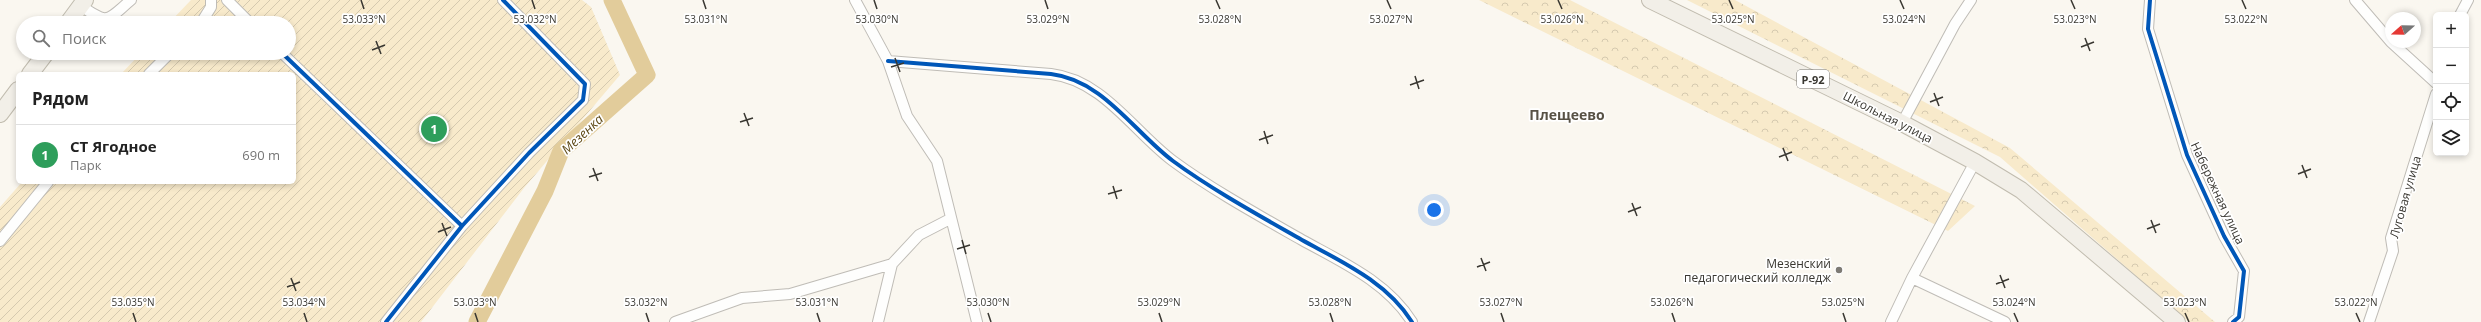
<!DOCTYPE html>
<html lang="ru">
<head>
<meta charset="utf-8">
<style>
  body { margin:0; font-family:"Open Sans",sans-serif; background:#f6f6f6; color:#222 }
  .controls { position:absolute; right:12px; top:12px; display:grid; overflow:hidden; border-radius:6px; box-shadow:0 2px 6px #0003 }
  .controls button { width:36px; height:36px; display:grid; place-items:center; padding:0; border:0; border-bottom:1px solid #e0e0e0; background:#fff; color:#222; font:20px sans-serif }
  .compass { position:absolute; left:2385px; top:12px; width:36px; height:36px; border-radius:50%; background:#fff; box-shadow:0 2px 6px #0003; rotate:250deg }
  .you { position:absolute; left:1434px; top:210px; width:14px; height:14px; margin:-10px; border:3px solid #fff; border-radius:50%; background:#1a73e8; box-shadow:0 0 0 6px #1a73e833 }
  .badge { display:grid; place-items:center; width:26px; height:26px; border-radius:50%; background:#7d7a74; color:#fff; font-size:13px; font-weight:700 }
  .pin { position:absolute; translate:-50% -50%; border:2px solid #fff; box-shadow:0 1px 4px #0006 }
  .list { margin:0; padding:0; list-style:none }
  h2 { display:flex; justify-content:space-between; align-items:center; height:52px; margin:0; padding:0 16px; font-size:17px }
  h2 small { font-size:13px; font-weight:400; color:#767676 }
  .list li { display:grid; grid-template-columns:26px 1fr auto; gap:12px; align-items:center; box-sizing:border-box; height:60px; padding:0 16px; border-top:1px solid #e0e0e0 }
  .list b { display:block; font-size:15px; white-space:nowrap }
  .list p { margin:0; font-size:13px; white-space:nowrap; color:#767676 }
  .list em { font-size:13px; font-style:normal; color:#767676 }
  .icon { flex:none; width:22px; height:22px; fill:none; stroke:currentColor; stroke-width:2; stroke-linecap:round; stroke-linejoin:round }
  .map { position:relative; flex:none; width:2481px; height:322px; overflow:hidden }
  .search { position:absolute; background:#fff; box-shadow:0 2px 6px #0003; left:16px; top:16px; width:280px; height:44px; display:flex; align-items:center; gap:10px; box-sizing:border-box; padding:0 14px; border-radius:22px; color:#767676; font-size:15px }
  .panel { position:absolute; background:#fff; box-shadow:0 2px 6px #0003; left:16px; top:72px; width:280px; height:112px; border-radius:6px }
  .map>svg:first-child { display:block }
  .forest { fill:url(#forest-crowns) }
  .garden { fill:url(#garden-furrows) }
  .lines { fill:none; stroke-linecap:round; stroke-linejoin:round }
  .river { stroke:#e2cc9b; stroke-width:17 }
  .street-casing { stroke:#bfbcb6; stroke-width:12 }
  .primary-casing { stroke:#c1bcaf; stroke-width:18 }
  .street { stroke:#fefefd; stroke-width:10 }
  .primary { stroke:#f2efe8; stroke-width:16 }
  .cycleway-casing { stroke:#fff; stroke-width:6 }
  .cycleway { stroke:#0057b8; stroke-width:4 }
  .ticks { fill:none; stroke:#393731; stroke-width:1.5 }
  .poi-dot { fill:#7d7a74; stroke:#fff; stroke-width:1.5 }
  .labels { text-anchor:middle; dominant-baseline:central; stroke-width:3.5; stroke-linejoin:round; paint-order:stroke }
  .shield { fill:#fff; stroke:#74736f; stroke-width:1 }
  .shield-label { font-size:11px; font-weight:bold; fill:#393731 }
  .street-label { font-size:12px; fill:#393731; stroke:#fff }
  .poi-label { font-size:12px; fill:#393731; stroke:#fff; text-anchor:end }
  .water-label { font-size:13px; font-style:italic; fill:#5f4a17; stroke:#fff }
  .quarter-label { font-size:14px; font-weight:bold; fill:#585246; stroke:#fff }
  .ticks-label { font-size:10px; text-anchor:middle; fill:#393731; stroke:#fff; stroke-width:3.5; stroke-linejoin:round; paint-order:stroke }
</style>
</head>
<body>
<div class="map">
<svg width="2481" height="322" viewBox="0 0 2481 322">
  <defs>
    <pattern id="forest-crowns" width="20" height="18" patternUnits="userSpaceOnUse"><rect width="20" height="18" fill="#f8eacb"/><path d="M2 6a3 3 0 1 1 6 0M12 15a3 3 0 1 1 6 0" fill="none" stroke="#d5c9af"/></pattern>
    <pattern id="garden-furrows" width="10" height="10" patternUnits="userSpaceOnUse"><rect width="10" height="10" fill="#f8eacb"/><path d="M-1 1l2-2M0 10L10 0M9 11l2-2" fill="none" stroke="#d5c9af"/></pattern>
  </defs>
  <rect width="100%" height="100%" fill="#faf7f0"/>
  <path class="forest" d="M1479,0H1570L1975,206L1948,231Z
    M1687,0H1735L2010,148L2215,322H2189L2000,157Z"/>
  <path class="garden" d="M191,0H582L591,7L620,75L524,188L421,322H0V207L22,182H294V74H121L141,53H289V23H169Z"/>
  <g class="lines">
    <path class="river" d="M477,322L545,191L561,151L647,75L612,0"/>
    <g class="street-casing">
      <path id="street" d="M227,0L250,23
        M855,0L888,61L907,116L937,161L977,322
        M2150,0L2148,29L2187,155L2224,236L2244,271L2239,317L2233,322
        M2355,0L2391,42
        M81,6C109,25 106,21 131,0
        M2460,15L2468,0
        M201,23L211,7V0
        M2391,42L2436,83
        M282,53L462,226L386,322
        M888,61L1051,74C1103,80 1134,132 1173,161C1211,189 1260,216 1302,240C1342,262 1387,282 1412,322
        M149,74L170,53
        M1902,123L1955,24L1971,0
        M1975,162L1912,278L2005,322
        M462,226L529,153L583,100L585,84L503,0
        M0,241L48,182
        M675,322L742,298L790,294L892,264
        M878,322L892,264L919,235L950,219
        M1891,322L1912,278
        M2369,322L2393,251L2391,238L2436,94"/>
    </g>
    <g class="primary-casing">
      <path id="primary" d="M1650,0L1902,123L1975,162L2021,190L2177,322
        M68,23L85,0
        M30,74L46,53
        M0,114L18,90"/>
    </g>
    <use href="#street" class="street"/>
    <use href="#primary" class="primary"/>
    <g class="cycleway-casing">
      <path id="cycleway" d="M2150,0L2148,29L2187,155L2224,236L2244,271L2239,317L2233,322
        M282,53L462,226L386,322
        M888,61L1051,74C1103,80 1134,132 1173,161C1211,189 1260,216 1302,240C1342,262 1387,282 1412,322
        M462,226L529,153L583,100L585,84L503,0"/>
    </g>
    <use href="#cycleway" class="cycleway"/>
  </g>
  <path class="ticks" d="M361,0L364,9M532,0L535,9M703,0L706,9M874,0L877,9M1045,0L1048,9M1216,0L1220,9M1387,0L1391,9M1558,0L1562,9M1729,0L1733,9M1900,0L1904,9M2071,0L2075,9M2242,0L2246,9M2085,38L2090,51M376,41L381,54M2081,47L2094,42M372,50L385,45M895,58L900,72M891,67L904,63M1415,76L1419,89M1410,85L1424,80M1934,93L1939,106M1930,102L1943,97M744,113L749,126M740,122L753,118M1264,131L1268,144M1259,140L1273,135M1783,148L1788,161M1779,157L1792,152M2302,165L2307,178M593,168L598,181M2298,174L2311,169M589,177L602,173M1113,186L1117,199M1108,194L1122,190M1632,203L1637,216M1628,212L1641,207M2151,220L2156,233M442,223L447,236M2147,229L2160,224M438,232L451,227M962,240L966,254M957,249L970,245M1481,258L1486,271M1477,267L1490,262M2000,275L2005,288M291,278L296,291M1996,284L2009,279M287,287L300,282M133,313L136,322M304,313L307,322M475,313L478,322M646,313L649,322M817,313L820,322M988,313L991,322M1159,313L1162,322M1330,313L1333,322M1501,313L1504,322M1672,313L1675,322M1843,313L1846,322M2014,313L2018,322M2185,313L2189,322M2356,313L2360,322"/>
  <circle class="poi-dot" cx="1839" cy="270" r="4"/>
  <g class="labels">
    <rect class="shield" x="1797" y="70" width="32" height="18" rx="3"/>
    <g class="shield-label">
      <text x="1813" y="79">Р-92</text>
    </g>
    <g class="street-label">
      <text transform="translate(1888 117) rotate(27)">Школьная улица</text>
      <text transform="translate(2218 193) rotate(65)">Набережная улица</text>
      <text transform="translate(2405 197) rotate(-74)">Луговая улица</text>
    </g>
    <g class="poi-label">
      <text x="1831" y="263">Мезенский<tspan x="1831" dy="14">педагогический колледж</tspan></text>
    </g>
    <g class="water-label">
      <text transform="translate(582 134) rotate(-43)">Мезенка</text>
    </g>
    <g class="quarter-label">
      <text x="1567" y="114">Плещеево</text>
    </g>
  </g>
  <g class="ticks-label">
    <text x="1048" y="23">53.029°N</text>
    <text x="1391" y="23">53.027°N</text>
    <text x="1904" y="23">53.024°N</text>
    <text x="2246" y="23">53.022°N</text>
    <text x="364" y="23">53.033°N</text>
    <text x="535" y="23">53.032°N</text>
    <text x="706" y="23">53.031°N</text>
    <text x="877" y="23">53.030°N</text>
    <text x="1220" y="23">53.028°N</text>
    <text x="1562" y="23">53.026°N</text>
    <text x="1733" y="23">53.025°N</text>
    <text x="2075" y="23">53.023°N</text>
    <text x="133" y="306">53.035°N</text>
    <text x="304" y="306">53.034°N</text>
    <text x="475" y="306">53.033°N</text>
    <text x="646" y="306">53.032°N</text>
    <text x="817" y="306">53.031°N</text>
    <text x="988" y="306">53.030°N</text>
    <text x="1159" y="306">53.029°N</text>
    <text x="1330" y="306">53.028°N</text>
    <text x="1501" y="306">53.027°N</text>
    <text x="1672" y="306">53.026°N</text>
    <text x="1843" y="306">53.025°N</text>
    <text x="2014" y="306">53.024°N</text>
    <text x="2185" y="306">53.023°N</text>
    <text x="2356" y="306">53.022°N</text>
  </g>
</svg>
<div class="controls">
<button>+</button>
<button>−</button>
<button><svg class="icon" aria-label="locate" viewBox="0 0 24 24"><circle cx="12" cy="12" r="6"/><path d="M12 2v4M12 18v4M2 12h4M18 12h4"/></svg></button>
<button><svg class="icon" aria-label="layers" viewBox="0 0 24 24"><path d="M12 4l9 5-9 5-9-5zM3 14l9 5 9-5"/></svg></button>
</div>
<svg class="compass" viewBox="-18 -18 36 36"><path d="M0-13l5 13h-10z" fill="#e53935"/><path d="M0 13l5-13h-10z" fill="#767676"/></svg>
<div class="you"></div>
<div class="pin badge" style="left:434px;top:129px;background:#2e9e5b">1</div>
<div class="search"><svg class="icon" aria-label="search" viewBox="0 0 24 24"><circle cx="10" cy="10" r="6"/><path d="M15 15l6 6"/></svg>Поиск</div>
<section class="panel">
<h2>Рядом<small></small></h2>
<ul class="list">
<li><span class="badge" style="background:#2e9e5b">1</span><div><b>СТ Ягодное</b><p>Парк</p></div><em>690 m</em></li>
</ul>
</section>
</div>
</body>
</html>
